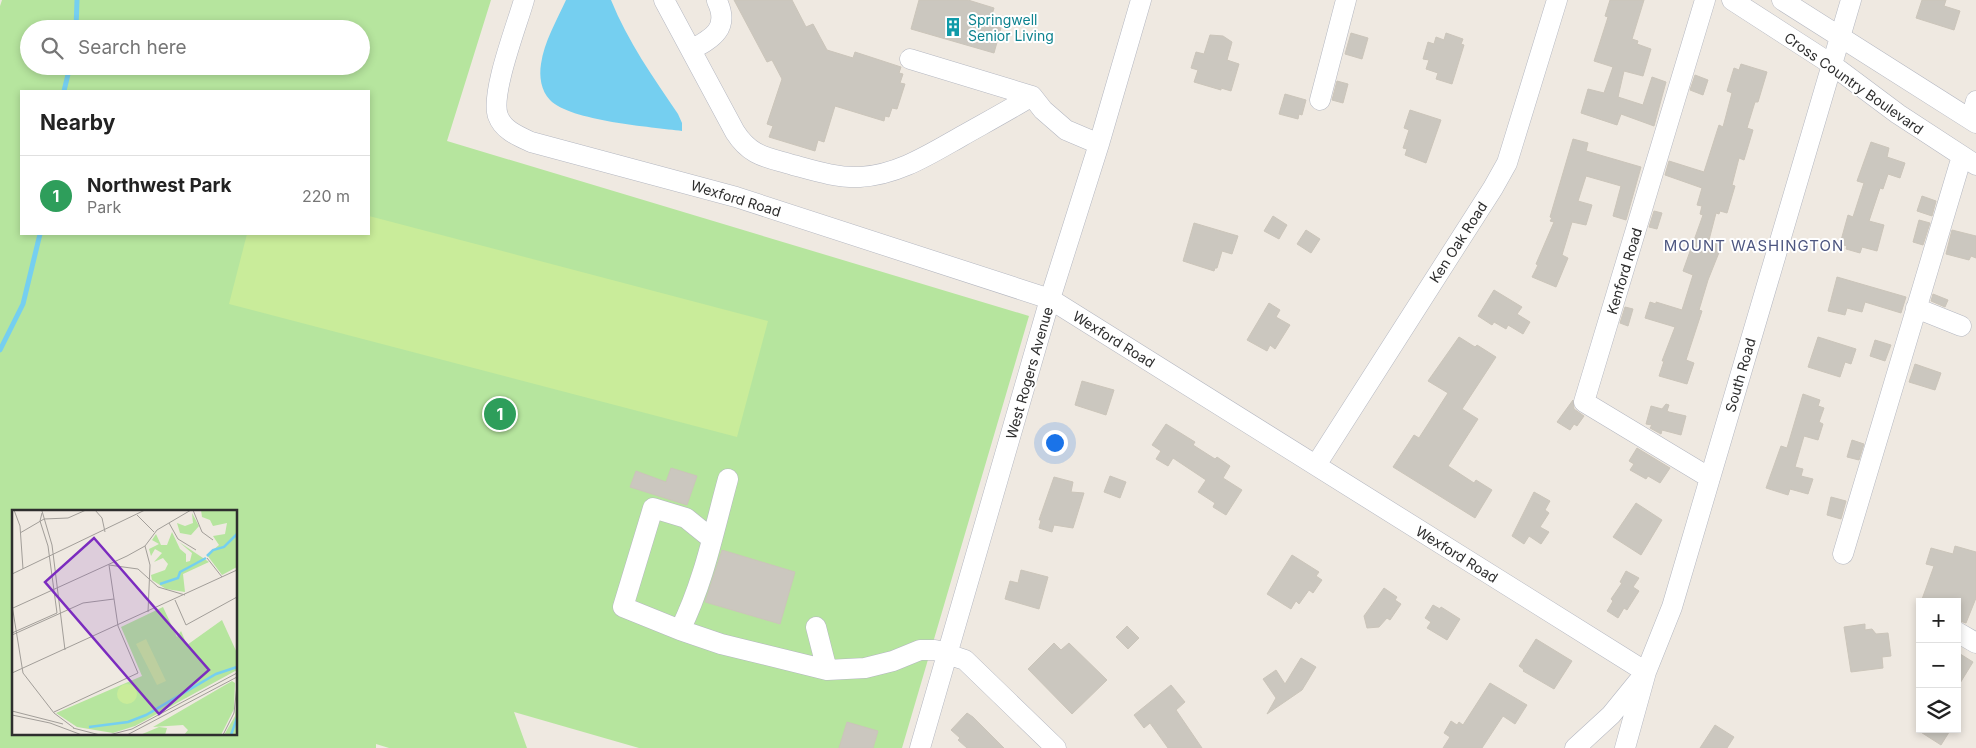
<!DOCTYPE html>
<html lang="en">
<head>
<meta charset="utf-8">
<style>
  body { margin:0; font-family:Inter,sans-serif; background:#f6f6f6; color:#222 }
  .controls { position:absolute; right:15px; bottom:15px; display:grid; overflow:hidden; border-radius:0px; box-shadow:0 2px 8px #0003 }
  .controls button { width:45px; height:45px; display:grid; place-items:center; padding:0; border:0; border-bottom:1px solid #e0e0e0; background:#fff; color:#222; font:25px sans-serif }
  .you { position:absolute; left:1054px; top:442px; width:18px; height:18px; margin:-12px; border:4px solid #fff; border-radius:50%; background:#1a73e8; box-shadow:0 0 0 8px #1a73e833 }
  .badge { display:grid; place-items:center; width:32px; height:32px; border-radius:50%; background:#db2777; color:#fff; font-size:16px; font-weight:700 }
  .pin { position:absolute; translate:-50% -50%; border:2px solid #fff; box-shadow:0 1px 5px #0006 }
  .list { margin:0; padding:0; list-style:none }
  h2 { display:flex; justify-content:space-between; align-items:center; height:65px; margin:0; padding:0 20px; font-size:21px }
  h2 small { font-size:16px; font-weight:400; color:#767676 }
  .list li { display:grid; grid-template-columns:32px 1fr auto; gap:15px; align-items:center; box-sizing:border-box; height:80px; padding:0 20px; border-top:1px solid #e0e0e0 }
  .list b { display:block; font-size:19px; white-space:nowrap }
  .list p { margin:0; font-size:16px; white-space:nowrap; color:#767676 }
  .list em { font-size:16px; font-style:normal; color:#767676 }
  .icon { flex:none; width:28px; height:28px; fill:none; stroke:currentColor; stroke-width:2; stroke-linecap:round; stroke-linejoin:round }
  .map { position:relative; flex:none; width:1976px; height:748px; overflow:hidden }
  .search { position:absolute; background:#fff; box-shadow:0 2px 8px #0003; left:20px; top:20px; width:350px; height:55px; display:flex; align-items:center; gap:12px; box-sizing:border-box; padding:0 18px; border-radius:28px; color:#767676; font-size:19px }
  .panel { position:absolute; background:#fff; box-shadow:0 2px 8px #0003; left:20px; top:90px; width:350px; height:145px; border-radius:0px }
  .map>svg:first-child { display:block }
  .green { fill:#b6e59e; fill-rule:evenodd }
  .pitch { fill:#c9ec9a }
  .water { fill:#75cff0 }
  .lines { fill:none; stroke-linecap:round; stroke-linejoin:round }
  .stream { stroke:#75cff0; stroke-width:5 }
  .building { fill:#cbc7bf; stroke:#cbc5ba }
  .minor-casing { stroke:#b4b7c1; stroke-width:21 }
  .minor { stroke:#fff; stroke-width:20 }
  .labels { text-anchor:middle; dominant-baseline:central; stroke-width:4; stroke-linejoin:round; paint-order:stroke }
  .culture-label { font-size:14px; fill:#0d838f; stroke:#fff; text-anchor:start }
  .street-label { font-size:14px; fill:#2e2e2e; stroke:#fff }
  .neighbourhood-label { font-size:15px; letter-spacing:1px; fill:#4d5680; stroke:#fff }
  .inset-river { fill:none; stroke:#75cff0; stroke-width:2.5 }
  .inset-road { fill:none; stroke:#a29e99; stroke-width:1 }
  .view { fill:#7b2cbf; fill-opacity:0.15; stroke:#7b2cbf; stroke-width:2.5 }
  .inset-edge { fill:none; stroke:#2e2e2e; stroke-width:2.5 }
</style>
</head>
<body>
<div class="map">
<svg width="1976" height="748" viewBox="0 0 1976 748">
  <rect width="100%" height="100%" fill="#efe9e1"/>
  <path class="green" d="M2,0H491L447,141L1029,316L902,748H639L514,712L527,748H389L376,744V748H0V6ZM29,29H361V66H29ZM21,91H369V234H21ZM14,512H236V734H14Z"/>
  <path class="pitch" d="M369,216L768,321L737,437L229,304L247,234H369Z"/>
  <path class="water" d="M566,0H611C628,42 653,77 678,114L682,123V131C652,127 570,121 550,100C541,91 539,76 541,64C544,42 557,20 566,0Z"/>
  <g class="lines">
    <path class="stream" d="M76,29L77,0
      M64,91L70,66
      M0,350L23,304L40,234"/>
  </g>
  <path class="building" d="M734,0H792L806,27L813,24L827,50L853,58L855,52L901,67L899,73L903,74L900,83L905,84L897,109L892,108L889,117L885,116L884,121L835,106L824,142L818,140L815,151L769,137L773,126L767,124L782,79L772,60L767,62Z
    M919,0H968L994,8L989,25L1001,28L994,53L911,29Z
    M1610,0H1644L1632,39L1638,41L1637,44L1651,49L1643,76L1624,71L1618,97L1643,105L1652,77L1666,82L1654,126L1621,114L1617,125L1581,113L1588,89L1604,93L1613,67L1594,61L1608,17L1605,16Z
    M1922,0H1946L1944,6L1960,11L1954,30L1916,18Z
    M1351,33L1368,38L1362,59L1345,54Z
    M1446,33L1463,39L1461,44L1464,45L1452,84L1436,79L1438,73L1426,69L1429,60L1423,59L1428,42L1434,44L1436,37L1444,40Z
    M1210,35L1223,36L1232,42L1227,60L1239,64L1231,91L1221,88V90L1194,82L1198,70L1191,68L1196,52L1204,54Z
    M1741,64L1767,72L1758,102H1755L1747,128L1753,130L1744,160L1739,158L1732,185L1735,186L1727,213L1720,211L1719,214L1716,213L1709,240L1722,245L1708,280L1699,310L1702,311L1686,360L1694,363L1687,384L1659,376L1664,361H1662L1675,327L1645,318L1650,302L1656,304V302L1682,310L1693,275L1683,271L1703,215L1700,214L1702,206L1697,205L1702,188L1665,175L1669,161L1704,172L1719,125L1723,127L1732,93L1727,91L1734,68L1739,70Z
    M1695,75L1708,80L1703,95L1690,90Z
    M1337,81L1348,84L1343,103L1332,100Z
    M1285,94L1306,100L1302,115L1299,114L1298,119L1279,114Z
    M1410,110L1441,120L1426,163L1405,155L1407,149L1403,148L1409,130L1404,128Z
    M1573,139L1588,143L1586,151L1641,167L1626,220L1613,216L1621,186L1586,176L1578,201L1592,205L1586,225L1572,222L1562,255L1568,258L1556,287L1532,277L1538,265L1536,264L1554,222L1550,221L1552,218L1550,217Z
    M1871,142L1889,148L1887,157L1905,163L1900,178L1888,174L1883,189L1880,188L1869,221L1884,225L1877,251L1862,247L1860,253L1846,249L1847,246L1840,244L1848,215L1853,217L1864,183L1857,181Z
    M1922,196L1936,201L1932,216L1917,211Z
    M1654,211L1662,213L1657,229L1649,227Z
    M1273,216L1287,225L1279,239L1264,231Z
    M1919,220L1930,223L1923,245L1913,242Z
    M1194,223L1238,236L1232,254L1222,251L1217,268H1215L1214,271L1183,261Z
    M1306,230L1320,239L1311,253L1297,244Z
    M1952,230L1976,236V258L1971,256L1969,260L1946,254Z
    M1837,277L1906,297L1901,313L1865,302L1862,312L1847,308L1845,315L1828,311Z
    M1494,290L1522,307L1517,314L1530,322L1523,334L1508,325L1506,329L1494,322L1492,325L1478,316Z
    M1933,294L1948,300L1945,307L1931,301Z
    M1269,303L1280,310L1276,317L1290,325L1275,349L1270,345L1267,351L1247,340Z
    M1625,307L1633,309L1628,326L1620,323Z
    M1459,337L1475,347L1477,345L1496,357L1462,409L1478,419L1448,466L1474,483L1476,480L1492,490L1475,518L1393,467L1414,435L1419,438L1448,393L1428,381Z
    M1818,337L1856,349L1851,364L1845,362L1840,377L1808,367Z
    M1875,340L1891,345L1885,361L1870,356Z
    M1915,364L1941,373L1935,390L1909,382Z
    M1082,381L1114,390L1106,415L1075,405Z
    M1803,394L1820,400L1818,406L1824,408L1819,422L1823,424L1818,440L1804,436L1795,467L1803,469L1801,476L1813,479L1808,494L1790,489L1788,495L1766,488L1781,446L1787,448Z
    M1573,400L1574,409L1584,416L1577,426L1574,424L1570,430L1557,422Z
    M1666,404L1669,405L1667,411L1669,412L1686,416L1681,435L1662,430L1661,434L1650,428L1652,425L1646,424L1651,406L1662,409Z
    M1166,424L1195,442L1193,445L1215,459L1217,457L1230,466L1223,478L1242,490L1226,515L1213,507L1215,503L1198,492L1206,480L1173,458L1168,466L1156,459L1161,451L1152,445Z
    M1852,440L1864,444L1859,460L1847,457Z
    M1637,448L1670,468L1660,483L1648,476L1646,479L1630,470L1634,464L1629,461Z
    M671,468L697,476L687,505L630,487L636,471L666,482Z
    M1110,476L1126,482L1120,498L1104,492Z
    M1054,477L1073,482L1071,492L1084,493L1073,528L1054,525L1052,532L1039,528L1041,520H1039Z
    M1534,492L1550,501L1545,510L1549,513L1540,527L1549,532L1541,544L1529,536L1524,544L1512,536Z
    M1831,497L1846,501L1841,519L1827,515Z
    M1636,503L1662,520L1641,555L1613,537Z
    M1955,546L1976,552V598L1966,623L1957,620V602H1921L1934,566L1926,564L1931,548L1953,554Z
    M722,550L795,572L780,624L705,602Z
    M1292,555L1319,572L1316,576L1322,580L1313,593L1309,590L1299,604L1296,601L1291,609L1267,594Z
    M1021,570L1048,577L1039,609L1005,599L1010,581L1018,583Z
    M1626,571L1639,578L1633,587L1639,591L1627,610L1624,608L1618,618L1607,611L1613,601L1611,599L1622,583L1620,582Z
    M1384,588L1397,597L1395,600L1401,604L1390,620L1387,618L1379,627L1367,628L1364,616Z
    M1433,605L1440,609L1441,607L1460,619L1447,640L1427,628L1431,622L1425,618Z
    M1865,624V630L1872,629L1876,634L1888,633L1891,656L1882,657L1883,668L1851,672L1844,627Z
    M1127,626L1139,638L1128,649L1116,637Z
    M1536,639L1572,661L1554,689L1523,671L1524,670L1519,666Z
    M1054,643L1061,650L1069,643L1107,680L1072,714L1028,669Z
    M1957,652L1973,662L1957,688Z
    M1301,658L1316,667L1302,690L1267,714L1276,698L1263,679L1276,670L1285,684Z
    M1490,683L1527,705L1515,724L1503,716L1482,748H1443L1450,737L1444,733L1451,721L1457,725L1459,722L1463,725Z
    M1171,685L1185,702L1176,710L1202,748H1168L1150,723L1144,728L1134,715Z
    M967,713L973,717L1004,748H967L958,740L960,738L951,730Z
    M847,722L878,731L873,748H839Z
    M1715,725L1734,737L1727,748H1700Z
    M1916,729H1951L1941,745Z"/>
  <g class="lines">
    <g class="minor-casing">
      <path id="minor" d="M524,0C517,25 490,94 498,116C503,130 518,136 531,142L736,197L1050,299L1646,672L1611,715L1575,748
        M664,0L735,132C751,157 767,157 793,165C815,171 837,178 860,177C898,175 930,154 962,136C985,123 1009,110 1032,96
        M1705,0L1584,402L1710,478
        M1732,0L1831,64L1898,114L1976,165
        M1782,0L1976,123
        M691,50C713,38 730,28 717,1
        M910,59L1032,96L1043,110L1066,130L1099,144
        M1320,100L1346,0
        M1971,119L1976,101
        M1916,308L1961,326
        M1316,465L1493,188L1507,163L1557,0
        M712,539L686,518L653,508L623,607L680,630L721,644L827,670L865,668L893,661L920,650H935L965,660L1056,748
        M1843,554L1962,156
        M816,627L827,670
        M680,630C704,582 714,530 728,479
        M1957,632L1976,643
        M920,748L1050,299L1099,144L1141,0
        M1625,748L1646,672L1672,607L1851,0"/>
    </g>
    <use href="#minor" class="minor"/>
  </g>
  <defs>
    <g id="building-bare" transform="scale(1.5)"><path d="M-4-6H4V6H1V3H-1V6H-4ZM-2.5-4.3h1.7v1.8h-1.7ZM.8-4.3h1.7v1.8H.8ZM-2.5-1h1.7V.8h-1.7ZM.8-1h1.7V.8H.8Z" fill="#0f9aa8" stroke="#fff" stroke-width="2.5" paint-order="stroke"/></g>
  </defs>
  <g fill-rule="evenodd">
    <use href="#building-bare" x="953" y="27"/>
  </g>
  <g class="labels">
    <g class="culture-label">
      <text x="968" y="19">Springwell<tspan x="968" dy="16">Senior Living</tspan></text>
    </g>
    <g class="street-label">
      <text transform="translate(1854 83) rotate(35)">Cross Country Boulevard</text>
      <text transform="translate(736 198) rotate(17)">Wexford Road</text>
      <text transform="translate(1458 242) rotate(-57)">Ken Oak Road</text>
      <text transform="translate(1624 271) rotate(-73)">Kenford Road</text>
      <text transform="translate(1114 339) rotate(32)">Wexford Road</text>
      <text transform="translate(1029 373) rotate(-74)">West Rogers Avenue</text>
      <text transform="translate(1740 375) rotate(-74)">South Road</text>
      <text transform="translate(1457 554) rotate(32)">Wexford Road</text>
    </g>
    <g class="neighbourhood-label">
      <text x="1754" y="245">MOUNT WASHINGTON</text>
    </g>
  </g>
  <g transform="translate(12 510)">
    <rect width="225" height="225" fill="#efe9e1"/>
    <path d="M189,0H225V57L210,65L195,45L207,35L201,26L213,24L215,13L201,16L198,10L190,7ZM180,3L187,16L179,25L168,23L165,13L173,16L181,13ZM160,22L168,39L174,44V52L178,51L180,43L167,32L197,52L171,64L173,82L154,79L140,70L139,65L153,60L156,54L151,48L142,52L150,43L143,39L139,46L137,39L147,34L140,30L144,24L149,35H155ZM151,97L165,127L169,121L175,135L210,110L225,143V160L123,216L101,223L65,217L44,203L130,166L109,117ZM220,171L223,173L222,199L209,225H172L176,220L171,215L141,217ZM225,191V225H212L223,206ZM147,217L155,218L153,225H128Z" fill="#b6e59e"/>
    <path d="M134,129L154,171L145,175L124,134ZM105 184a10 10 0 1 1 20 0a10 10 0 1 1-20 0Z" fill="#c9ec9a"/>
    <path class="inset-river" d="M195,46L201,40L212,37L225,24M148,74L166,68L168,62L194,48M77,217L116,212L134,205L204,164L225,157M219,225L225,208"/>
    <path class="inset-road" d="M2,0L8,16L11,59M83,0L90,8L93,22M181,0L190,22L201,30M30,1L40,35L53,140M30,3L28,11L36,36L45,103M125,5L142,22M157,13L166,29L184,40M8,23L32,9L56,8L74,0M133,36L138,55L136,102M195,48L210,67M0,64L133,0M163,90L174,115L225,87M0,95L11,163L42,203L62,218M1,98L115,46L133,36L145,20L179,0M0,123L45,103M0,125L71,93L102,89M0,163L225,60M0,201L51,214M42,202L126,163L106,116L97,55L126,59L146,77L173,85M0,205L38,213L70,225M61,218L88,225M97,225L120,219L225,163M115,225L225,167M211,225L222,203L225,175"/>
    <path class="view" d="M82,28L197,160L147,204L33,72Z"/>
    <rect width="225" height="225" class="inset-edge"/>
  </g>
</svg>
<div class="controls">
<button>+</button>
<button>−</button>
<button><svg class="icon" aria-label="layers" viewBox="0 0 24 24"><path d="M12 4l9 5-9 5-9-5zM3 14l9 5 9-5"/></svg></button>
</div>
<div class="you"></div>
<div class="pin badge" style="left:500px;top:414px;background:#2e9e5b">1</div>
<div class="search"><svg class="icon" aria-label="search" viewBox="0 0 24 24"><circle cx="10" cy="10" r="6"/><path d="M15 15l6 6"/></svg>Search here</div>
<section class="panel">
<h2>Nearby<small></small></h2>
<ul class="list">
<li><span class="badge" style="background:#2e9e5b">1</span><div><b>Northwest Park</b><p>Park</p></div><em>220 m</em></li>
</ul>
</section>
</div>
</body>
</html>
